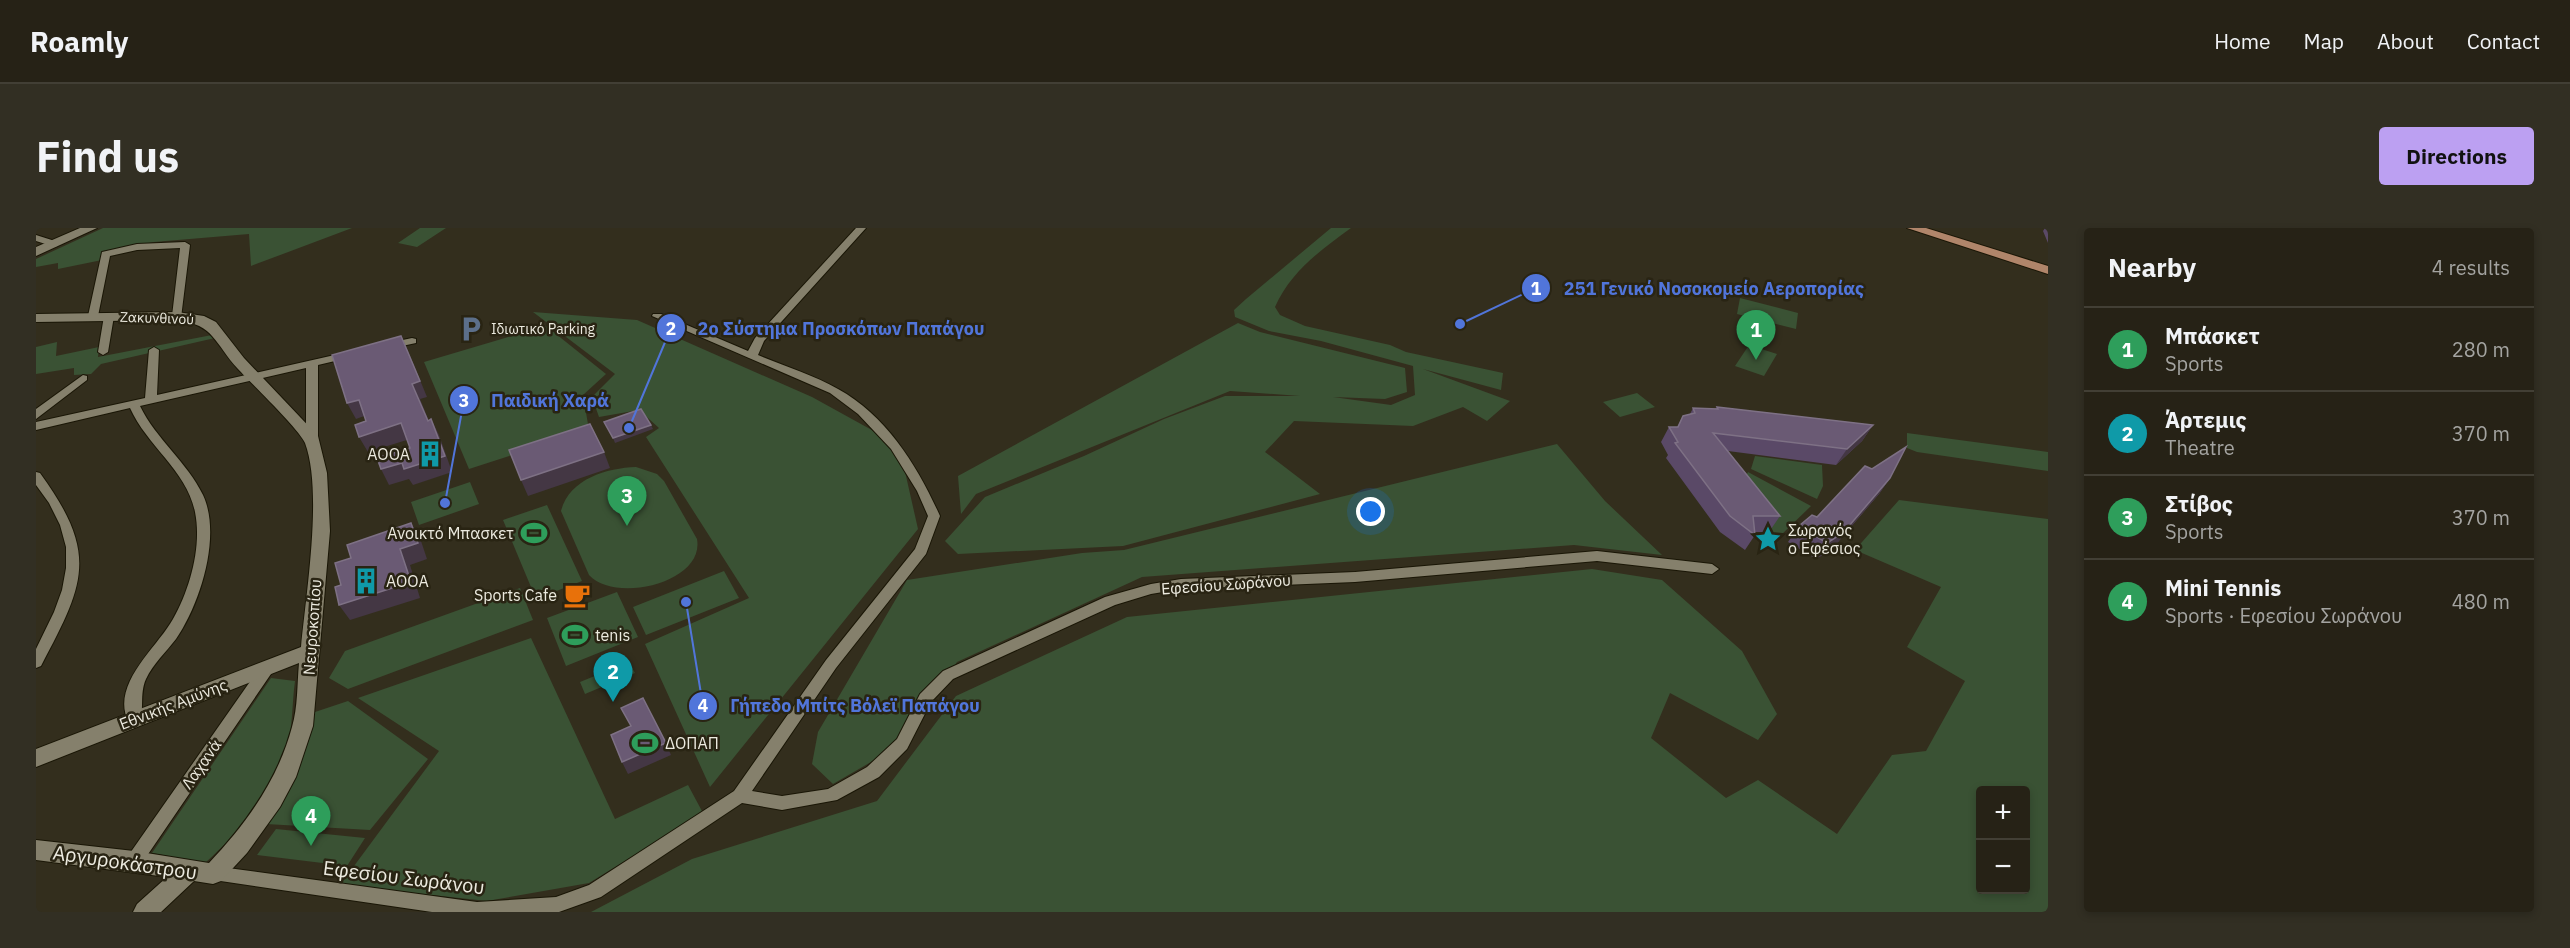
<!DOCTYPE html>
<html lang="en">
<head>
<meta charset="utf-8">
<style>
  body { margin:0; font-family:"IBM Plex Sans",sans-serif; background:#322f23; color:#f1f3f6 }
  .controls { position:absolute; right:18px; bottom:18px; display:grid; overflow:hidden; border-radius:6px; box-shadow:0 3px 9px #0003 }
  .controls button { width:54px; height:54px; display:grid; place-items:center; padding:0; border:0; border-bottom:2px solid #423f35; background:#262216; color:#f1f3f6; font:30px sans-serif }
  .you { position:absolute; left:1335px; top:284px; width:21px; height:21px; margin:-15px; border:4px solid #fff; border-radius:50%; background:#1a73e8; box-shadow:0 0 0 9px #1a73e833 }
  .badge { display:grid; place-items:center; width:39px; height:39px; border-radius:50%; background:#bca0f2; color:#fff; font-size:20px; font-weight:700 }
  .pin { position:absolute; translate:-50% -50px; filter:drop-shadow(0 2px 3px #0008) }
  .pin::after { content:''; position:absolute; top:32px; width:21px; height:18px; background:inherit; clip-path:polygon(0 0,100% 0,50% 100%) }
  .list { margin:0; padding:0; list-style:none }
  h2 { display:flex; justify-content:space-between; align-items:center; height:78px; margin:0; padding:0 24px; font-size:26px }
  h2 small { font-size:20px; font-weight:400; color:#a4a4a1 }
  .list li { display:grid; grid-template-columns:39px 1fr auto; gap:18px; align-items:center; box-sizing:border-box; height:84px; padding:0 24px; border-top:2px solid #423f35 }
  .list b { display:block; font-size:22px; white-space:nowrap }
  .list p { margin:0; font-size:20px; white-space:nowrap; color:#a4a4a1 }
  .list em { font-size:20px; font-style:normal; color:#a4a4a1 }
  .map { position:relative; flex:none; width:2012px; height:684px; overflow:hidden; border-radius:6px }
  header { display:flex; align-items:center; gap:36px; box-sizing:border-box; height:84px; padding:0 30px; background:#262216; border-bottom:2px solid #423f35 }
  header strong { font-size:28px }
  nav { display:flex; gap:33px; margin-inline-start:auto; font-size:21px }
  .intro { display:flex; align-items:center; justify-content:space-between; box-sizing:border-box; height:144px; padding:0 36px }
  h1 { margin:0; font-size:42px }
  .button { padding:15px 27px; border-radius:6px; background:#bca0f2; color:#111; font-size:21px; font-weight:700 }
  main { display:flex; gap:36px; padding:0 36px }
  aside { flex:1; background:#262216; border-radius:6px; box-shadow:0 3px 9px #0003 }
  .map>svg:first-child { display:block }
  .green { fill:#3a5234; fill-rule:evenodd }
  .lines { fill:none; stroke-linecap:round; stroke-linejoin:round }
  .street-casing { stroke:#1a1606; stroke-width:2 }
  .secondary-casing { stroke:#1a1606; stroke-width:2 }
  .primary-casing { stroke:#1a1606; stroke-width:2 }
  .street { fill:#85806c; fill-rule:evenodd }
  .secondary { fill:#85806c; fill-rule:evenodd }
  .primary { fill:#b0856a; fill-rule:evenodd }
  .wall { fill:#5a4967 }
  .shaded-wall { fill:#443744 }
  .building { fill:#6a5a74; stroke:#7e7185; stroke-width:1.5 }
  .labels { text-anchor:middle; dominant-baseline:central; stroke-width:5; stroke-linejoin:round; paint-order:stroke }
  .far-street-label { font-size:14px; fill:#eceadf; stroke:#292413 }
  .far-poi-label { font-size:14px; fill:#eceadf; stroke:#292413; text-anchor:start }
  .poi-label { font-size:16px; fill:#eceadf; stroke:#292413; text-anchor:start }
  .street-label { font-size:16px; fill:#eceadf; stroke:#292413 }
  .near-street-label { font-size:20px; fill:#eceadf; stroke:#292413 }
  .leader { fill:none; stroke:#5175da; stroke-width:2 }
  .callout-dot { fill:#5175da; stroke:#292413; stroke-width:2 }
  .mark-label { font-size:18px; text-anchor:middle; font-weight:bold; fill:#fff }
  .callout-label { font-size:18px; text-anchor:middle; font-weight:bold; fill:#5175da; stroke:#292413; stroke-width:5; stroke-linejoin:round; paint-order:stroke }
</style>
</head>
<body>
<header>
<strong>Roamly</strong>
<nav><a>Home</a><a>Map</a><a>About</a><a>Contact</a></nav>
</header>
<div class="intro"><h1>Find us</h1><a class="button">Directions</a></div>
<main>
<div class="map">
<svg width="2012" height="684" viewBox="0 0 2012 684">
  <rect width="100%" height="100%" fill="#332e1d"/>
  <path class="green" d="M67,0H316L215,38L213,6L118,14L68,24L66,32L22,41V35L0,39V31Z
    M384,0H410L381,19L362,15Z
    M1295,0H1315C1285,22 1255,43 1239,79L1244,87L1269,98L1354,117L1370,124L1467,145L1465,162L1387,141L1474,173L1451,193L1427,179L1377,198L1258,193L1229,224L1284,266L1087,318L922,326L909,313L949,269L1048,228L1128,191L1189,168H1264L1194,163L940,266L925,286L922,248L1202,95L1224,104L1369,140L1371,164L1349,171L1297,169L1355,177L1379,167L1377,138L1285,113L1233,103L1199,89L1198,82L1210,71Z
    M1704,70L1762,85L1760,101L1701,86Z
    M497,84L601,92L776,169L863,217L882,301L674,559L609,416L713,370L610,209L623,200L603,182L563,189L556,169L579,146Z
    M510,98L570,146L547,167L553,202L433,241L388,134Z
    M176,107L179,110L65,136L55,146L38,147V140L0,146V119L21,114L20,128L63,119L62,129Z
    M1713,117L1741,126L1728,148L1699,138Z
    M1601,165L1619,179L1584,189L1567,174Z
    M1871,205L2012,224V243L1881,224L1871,220Z
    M1521,216L1569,273L1626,327L1538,317L1106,349L921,434L866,516L797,556L776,536L782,504L871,352L1046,325L1088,322Z
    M1719,228L1786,237L1787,258L1781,271L1715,241Z
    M600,239L621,246L628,253L661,311C669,354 580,376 553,347L525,283C533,251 571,240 600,239Z
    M1712,244L1775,278L1742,310L1703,261Z
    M434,254L443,276L383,297L375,274Z
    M1863,272L2012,291V684H555L656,631L841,573L920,468L1091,389L1556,341L1626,352L1706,423L1741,486L1722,512L1634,465L1615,510L1690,570L1722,552L1801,606L1856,527L1890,523L1929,453L1871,419L1905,359L1819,322ZM1944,562H1990V662H1944Z
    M511,277L546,353L500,371L467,292Z
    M688,343L703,370L610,407L597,379Z
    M484,360L497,392L312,461L293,450L309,423Z
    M581,364L602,409L530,438L511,390Z
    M495,410L579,591L652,557L667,585L553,655L451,673L304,657L403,523L322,470Z
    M593,434L599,445L549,466L544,454Z
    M235,450L259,453C256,474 257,499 251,518C233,567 207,601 169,635L116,625Z
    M312,473L392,531L334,602L230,596L276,485Z
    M240,601L329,610L311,638L221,627Z"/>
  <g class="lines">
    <g class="street-casing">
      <path id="street" d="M820,0H830L728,113L722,127C748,138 778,147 802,161C851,188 882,239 904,288L890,326L800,440L716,563L746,568L792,561L831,539L861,511L884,466L907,443L1069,369L1115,356L1145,351L1319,344L1561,323L1676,336L1683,341L1676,346L1561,333L1319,354L1145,361L1115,366L1079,377L917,451L895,474L871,521L843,549L801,572L746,582L706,575L565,669L523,684H396L171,651L168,646L171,641L177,638L441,674L520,669L553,657L698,563L790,432L879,321L892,288L881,263L855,221L822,186L794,165L616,88L617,86H625L712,123L719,110Z
        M0,7L22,14L24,16L19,19L0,13Z
        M149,14L154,17L145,90L141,91L136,88L144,20L101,22L74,28L62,88L57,91L53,90L52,88L66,24L101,16Z
        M73,85L78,88L72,124L67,127L62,124L68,88Z
        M376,110L380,111V115L352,121L347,118L348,116Z
        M118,119L123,122L121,167L312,124L317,127L316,129L282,137V212L276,216L270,212V140L104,178C120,211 151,234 167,267C186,308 164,376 140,411C130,424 117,436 110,451C103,466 109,484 103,495L98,497L93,495C73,457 121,420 137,391C154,361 166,318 159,284C151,243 111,218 94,180L0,202V194L109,170L113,122Z
        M47,147L51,148V152L0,191V181Z
        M0,244L4,245C63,326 49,355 5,438L0,440V421L18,384L26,362L30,340V319L24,297L13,275L0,257Z
        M232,433L237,435L239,439L237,443L104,638L98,641L92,638L90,633L92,628L227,435Z"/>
    </g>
    <g class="secondary-casing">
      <path id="secondary" d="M44,0H61L0,28V19Z
        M141,84L168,88L180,94L208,130L282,208L291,245L294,303L277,498L260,549L244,579L211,625L185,653L177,656L158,653L125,684H97L101,676L131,649L0,632V612L98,623L173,635C210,596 242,552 256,499C262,479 261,456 263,435L0,539V521L265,419C270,366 287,263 269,215C264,202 214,154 202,141C178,115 179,97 141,92L0,94V86Z"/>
    </g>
    <g class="primary-casing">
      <path id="primary" d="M1871,0H1890L2012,38V46Z"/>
    </g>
    <use href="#street" class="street"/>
    <use href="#secondary" class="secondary"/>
    <use href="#primary" class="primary"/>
  </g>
  <path class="wall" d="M2009,0H2012V15L2007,3Z
    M1681,179L1837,197L1826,213L1800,237L1692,223L1744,288L1733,304H1719V307L1709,322L1684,304L1630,230L1632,227L1625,214L1633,199H1641L1647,188L1654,186L1657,180L1679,181Z
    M1854,250L1843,266L1796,321L1780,331L1752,314L1763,298Z"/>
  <path class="shaded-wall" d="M365,108L372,123L391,169L384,171L399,208L392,193L376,156Z
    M323,172L331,187L320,191L311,175Z
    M395,191L403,207L416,244L377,257L373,251L353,257L345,241L366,235Z
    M365,195L374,211L332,224L323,209Z
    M615,197L617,201L579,215L577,210Z
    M1837,197L1826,213L1800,237L1811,221Z
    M568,224L574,240L492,268L485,252Z
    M1854,250L1843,266L1796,321L1780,331L1791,315Z
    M375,295L384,310L391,331L374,337L384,370L314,392L303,377L364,321Z
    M630,515L635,527L592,546L586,534Z"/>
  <path class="building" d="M365,108L384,153L376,156L392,193L395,191L409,228L368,241L366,235L345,241L341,230L374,220L365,195L323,209L319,197L330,193L323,172L311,175L296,127Z
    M1681,179L1837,197L1811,221L1677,205L1744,288H1717L1719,307L1694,288L1639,215L1642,214L1633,199H1642L1647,188L1659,185L1657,180L1682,181Z
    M605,181L615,197L577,210L568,194Z
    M554,196L568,224L485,252L473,222Z
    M1870,219L1854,250L1807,305L1791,315L1763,298L1776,287L1781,289L1829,238L1836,241Z
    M375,295L382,315L364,321L375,354L303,377L299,359L305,357L299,335L315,330L311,317Z
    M607,470L630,515L586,534L575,507L595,498L585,480Z"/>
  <defs>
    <g id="parking-bare" transform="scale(2.07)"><path d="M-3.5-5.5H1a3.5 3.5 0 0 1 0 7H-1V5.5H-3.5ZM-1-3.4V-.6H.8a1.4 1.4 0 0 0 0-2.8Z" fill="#5c6f8a" stroke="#292413" stroke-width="2.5" paint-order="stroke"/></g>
    <g id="building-bare" transform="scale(2.07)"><path d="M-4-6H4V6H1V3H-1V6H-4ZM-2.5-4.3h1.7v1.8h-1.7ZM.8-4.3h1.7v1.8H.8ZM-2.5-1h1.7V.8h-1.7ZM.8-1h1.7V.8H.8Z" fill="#0f9aa8" stroke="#292413" stroke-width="2.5" paint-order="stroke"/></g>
    <g id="stadium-bare" transform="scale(2.07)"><path d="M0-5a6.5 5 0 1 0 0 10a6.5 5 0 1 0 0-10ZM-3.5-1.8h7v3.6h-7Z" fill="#2e9e5b" stroke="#292413" stroke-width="2.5" paint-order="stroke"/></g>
    <g id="sight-bare" transform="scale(2.07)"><path d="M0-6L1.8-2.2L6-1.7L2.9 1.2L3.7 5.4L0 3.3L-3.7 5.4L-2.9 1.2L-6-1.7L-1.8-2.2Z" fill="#0f9aa8" stroke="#292413" stroke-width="2.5" paint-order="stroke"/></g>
    <g id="cafe-bare" transform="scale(2.07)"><path d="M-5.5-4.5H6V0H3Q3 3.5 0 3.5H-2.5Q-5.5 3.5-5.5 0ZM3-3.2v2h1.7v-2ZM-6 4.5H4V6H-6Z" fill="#e8710a" stroke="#292413" stroke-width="2.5" paint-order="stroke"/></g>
  </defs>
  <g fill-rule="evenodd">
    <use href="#parking-bare" x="435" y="101"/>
    <use href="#building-bare" x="394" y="226"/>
    <use href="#stadium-bare" x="498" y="305"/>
    <use href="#sight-bare" x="1732" y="311"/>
    <use href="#building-bare" x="330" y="353"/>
    <use href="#cafe-bare" x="541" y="367"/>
    <use href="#stadium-bare" x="539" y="407"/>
    <use href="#stadium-bare" x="609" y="515"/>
  </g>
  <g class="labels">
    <g class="far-street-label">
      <text transform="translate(121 90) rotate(2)">Ζακυνθινού</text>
    </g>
    <g class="far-poi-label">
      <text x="455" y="101">Ιδιωτικό Parking</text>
    </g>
    <g class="poi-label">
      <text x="374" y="226" text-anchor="end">AOOA</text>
      <text x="1752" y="302">Σωρανός<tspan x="1752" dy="18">ο Εφέσιος</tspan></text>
      <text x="478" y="305" text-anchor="end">Ανοικτό Μπασκετ</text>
      <text x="350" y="353">ΑΟΟΑ</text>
      <text x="521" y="367" text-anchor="end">Sports Cafe</text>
      <text x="559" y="407">tenis</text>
      <text x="629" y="515">ΔΟΠΑΠ</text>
    </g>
    <g class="street-label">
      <text transform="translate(1190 356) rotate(-4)">Εφεσίου Σωράνου</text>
      <text transform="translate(276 399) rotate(-86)">Νευροκοπίου</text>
      <text transform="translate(137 476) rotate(-21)">Εθνικής Αμύνης</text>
      <text transform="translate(165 536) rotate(-55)">Λαχανά</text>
    </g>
    <g class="near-street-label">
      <text transform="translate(89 634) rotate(8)">Αργυροκάστρου</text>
      <text transform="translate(368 649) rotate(7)">Εφεσίου Σωράνου</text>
    </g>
  </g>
  <path class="leader" d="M1424 96L1500 60M593 200L635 100M409 275L428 172M650 374L667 478"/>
  <g class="callout-dot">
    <circle cx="1424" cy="96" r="6"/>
    <circle cx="593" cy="200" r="6"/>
    <circle cx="409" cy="275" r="6"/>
    <circle cx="650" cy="374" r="6"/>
    <circle cx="1500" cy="60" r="15"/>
    <circle cx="635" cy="100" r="15"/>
    <circle cx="428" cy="172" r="15"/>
    <circle cx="667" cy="478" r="15"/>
  </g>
  <g class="mark-label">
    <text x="1500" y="67">1</text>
    <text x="635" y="107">2</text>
    <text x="428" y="179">3</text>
    <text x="667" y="484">4</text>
  </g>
  <g class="callout-label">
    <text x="1678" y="67">251 Γενικό Νοσοκομείο Αεροπορίας</text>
    <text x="805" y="107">2ο Σύστημα Προσκόπων Παπάγου</text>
    <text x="514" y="179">Παιδική Χαρά</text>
    <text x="819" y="484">Γήπεδο Μπίτς Βόλεϊ Παπάγου</text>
  </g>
</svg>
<div class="controls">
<button>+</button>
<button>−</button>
</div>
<div class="you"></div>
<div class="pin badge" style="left:1720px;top:132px;background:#2e9e5b">1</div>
<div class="pin badge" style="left:577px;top:474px;background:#0f9aa8">2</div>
<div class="pin badge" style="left:591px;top:298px;background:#2e9e5b">3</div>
<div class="pin badge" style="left:275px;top:618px;background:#2e9e5b">4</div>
</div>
<aside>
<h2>Nearby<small>4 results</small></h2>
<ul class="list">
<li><span class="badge" style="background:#2e9e5b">1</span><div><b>Μπάσκετ</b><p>Sports</p></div><em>280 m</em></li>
<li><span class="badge" style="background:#0f9aa8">2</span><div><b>Άρτεμις</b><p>Theatre</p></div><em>370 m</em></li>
<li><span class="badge" style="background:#2e9e5b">3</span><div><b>Στίβος</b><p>Sports</p></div><em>370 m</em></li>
<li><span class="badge" style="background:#2e9e5b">4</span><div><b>Mini Tennis</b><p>Sports · Εφεσίου Σωράνου</p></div><em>480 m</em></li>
</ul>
</aside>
</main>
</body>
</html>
